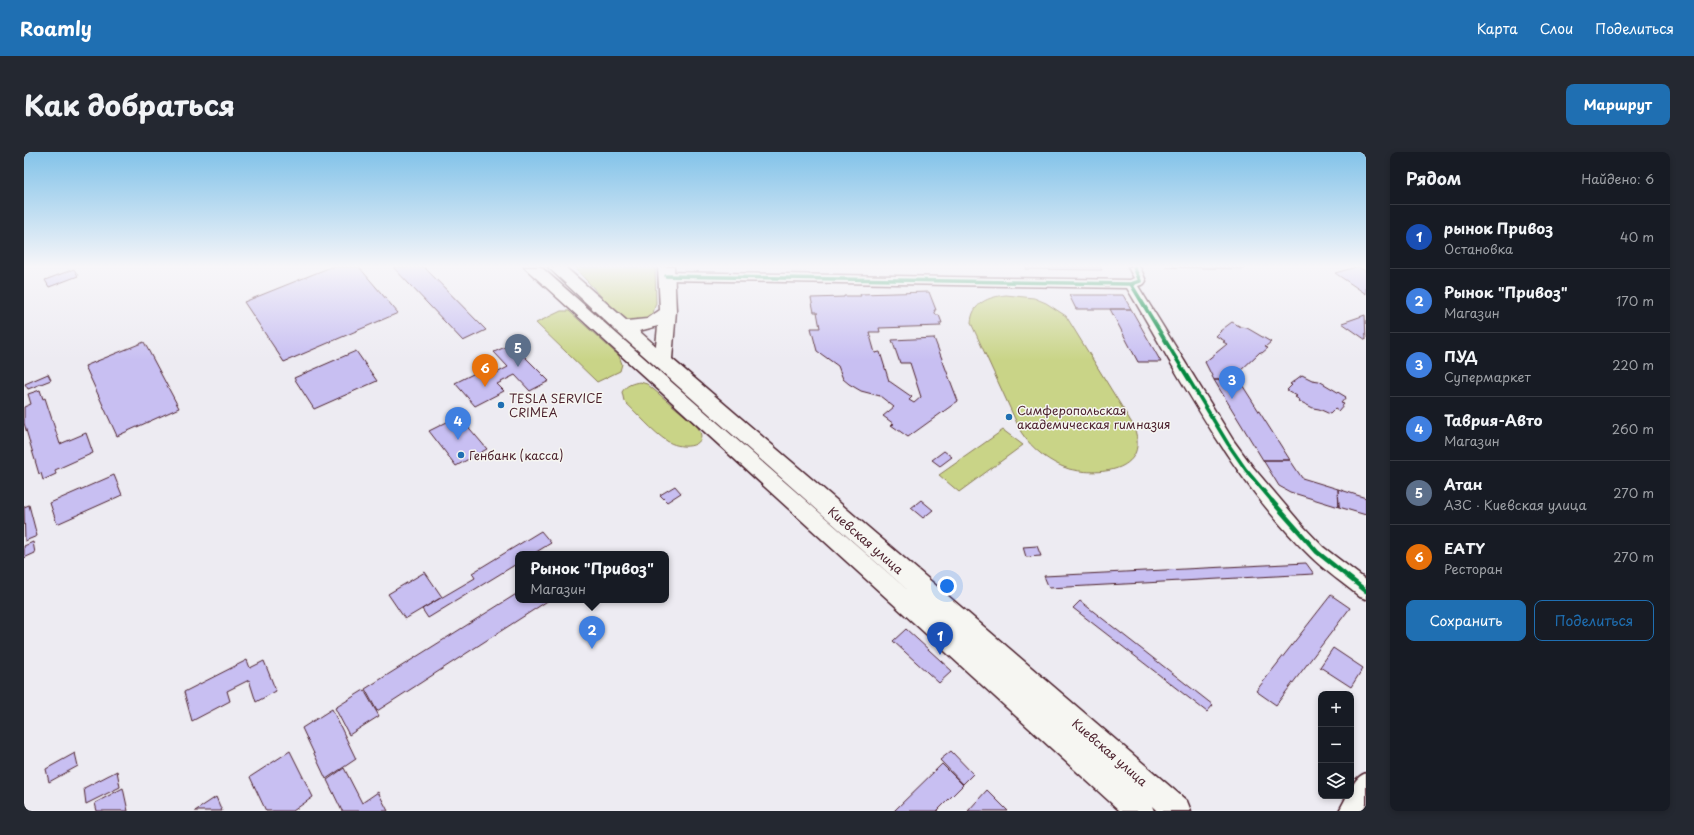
<!DOCTYPE html>
<html lang="ru">
<head>
<meta charset="utf-8">
<style>
  body { margin:0; font-family:"Playpen Sans",sans-serif; background:#242831; color:#f1f3f6 }
  .controls { position:absolute; right:12px; bottom:12px; display:grid; overflow:hidden; border-radius:8px; box-shadow:0 2px 6px #0003 }
  .controls button { width:36px; height:36px; display:grid; place-items:center; padding:0; border:0; border-bottom:1px solid #363941; background:#171b24; color:#f1f3f6; font:20px sans-serif }
  .you { position:absolute; left:923px; top:434px; width:14px; height:14px; margin:-10px; border:3px solid #fff; border-radius:50%; background:#1a73e8; box-shadow:0 0 0 6px #1a73e833 }
  .badge { display:grid; place-items:center; width:26px; height:26px; border-radius:50%; background:#1f6fb2; color:#fff; font-size:13px; font-weight:700 }
  .pin { position:absolute; translate:-50% -33px; filter:drop-shadow(0 1px 2px #0008) }
  .pin::after { content:''; position:absolute; top:21px; width:14px; height:12px; background:inherit; clip-path:polygon(0 0,100% 0,50% 100%) }
  .popup { position:absolute; left:491px; top:399px; width:154px; height:52px; box-sizing:border-box; display:grid; place-content:center; border-radius:8px; background:#171b24; filter:drop-shadow(0 1px 3px #0005); font-size:13px; white-space:nowrap; color:#9ea1a6 }
  .popup b { font-size:15px; color:#f1f3f6 }
  .popup::after { content:''; position:absolute; left:50%; top:100%; margin-left:-8px; border:8px solid transparent; border-top-color:#171b24 }
  .list { margin:0; padding:0; list-style:none }
  h2 { display:flex; justify-content:space-between; align-items:center; height:52px; margin:0; padding:0 16px; font-size:17px }
  h2 small { font-size:13px; font-weight:400; color:#9ea1a6 }
  .list li { display:grid; grid-template-columns:26px 1fr auto; gap:12px; align-items:center; box-sizing:border-box; height:64px; padding:0 16px; border-top:1px solid #363941 }
  .list b { display:block; font-size:15px; white-space:nowrap }
  .list p { margin:0; font-size:13px; white-space:nowrap; color:#9ea1a6 }
  .list em { font-size:13px; font-style:normal; color:#9ea1a6 }
  .actions { display:flex; gap:8px; padding:12px 16px }
  .actions a { flex:1; padding:9px 0; border:1px solid #1f6fb2; border-radius:8px; text-align:center; font-size:14px; color:#1f6fb2 }
  .actions .main { background:#1f6fb2; color:#fff }
  .icon { flex:none; width:22px; height:22px; fill:none; stroke:currentColor; stroke-width:2; stroke-linecap:round; stroke-linejoin:round }
  .map { position:relative; flex:none; width:1342px; height:659px; overflow:hidden; border-radius:8px }
  header { display:flex; align-items:center; gap:24px; box-sizing:border-box; height:56px; padding:0 20px; background:#1f6fb2; color:#fff }
  header strong { font-size:19px }
  nav { display:flex; gap:22px; margin-inline-start:auto; font-size:14px }
  .intro { display:flex; align-items:center; justify-content:space-between; box-sizing:border-box; height:96px; padding:0 24px }
  h1 { margin:0; font-size:28px }
  .button { padding:10px 18px; border-radius:8px; background:#1f6fb2; color:#fff; font-size:14px; font-weight:700 }
  main { display:flex; gap:24px; padding:0 24px }
  aside { flex:1; background:#171b24; border-radius:8px; box-shadow:0 2px 6px #0003 }
  .map>svg:first-child { display:block }
  .green { fill:#c9d487; stroke:#8a7a59 }
  .building { fill:#c8bff2; stroke:#4a1f2b }
  .lines { fill:none; stroke-linecap:round; stroke-linejoin:round }
  .minor-casing { stroke:#4a1f2b; stroke-width:3 }
  .major-casing { stroke:#4a1f2b; stroke-width:3 }
  .minor { fill:#f6f6f2; fill-rule:evenodd }
  .major { fill:#f6f6f2; fill-rule:evenodd }
  .cycleway-far1-casing { stroke:#f6f6f2; stroke-width:5.5 }
  .cycleway-casing { stroke:#f6f6f2; stroke-width:7 }
  .cycleway-far1 { stroke:#00873e; stroke-width:3.5 }
  .cycleway { stroke:#00873e; stroke-width:4.5 }
  .poi-dot { fill:#1f6fb2; stroke:#f6f6f2; stroke-width:1.5 }
  .labels { text-anchor:middle; dominant-baseline:central; stroke-width:3; stroke-linejoin:round; paint-order:stroke }
  .poi-label { font-size:12px; fill:#4a1f2b; stroke:#f6f6f2; text-anchor:start }
  .street-label { font-size:12px; fill:#4a1f2b; stroke:#f6f6f2 }
</style>
</head>
<body>
<header>
<strong>Roamly</strong>
<nav><a>Карта</a><a>Слои</a><a>Поделиться</a></nav>
</header>
<div class="intro"><h1>Как добраться</h1><a class="button">Маршрут</a></div>
<main>
<div class="map">
<svg width="1342" height="659" viewBox="0 0 1342 659">
  <rect width="100%" height="100%" fill="#edebf2"/>
  <filter id="ink" filterUnits="userSpaceOnUse"><feTurbulence type="fractalNoise" baseFrequency=".025" numOctaves="2"/><feDisplacementMap in="SourceGraphic" scale="8" xChannelSelector="R" yChannelSelector="G"/><feConvolveMatrix kernelMatrix="1 2 1 2 8 2 1 2 1" color-interpolation-filters="sRGB"/></filter>
  <g filter="url(#ink)">
    <path class="green" d="M550,115H631L632,151L628,164L618,170L602,171Z
      M982,143L1010,146L1022,151L1042,164L1109,273C1128,318 1078,325 1045,317C1026,311 1008,297 997,280L947,171C948,151 964,145 982,143Z
      M537,159H545L595,204L598,212L596,219L573,230L512,171Z
      M616,230L623,232L672,273C689,295 658,299 643,289C629,280 613,261 600,249L598,240C602,233 609,231 616,230Z
      M979,278L999,293L935,340L915,323Z"/>
    <path class="building" d="M307,115H335L374,161L260,210L220,150Z
      M369,115H400L462,178L439,189Z
      M1002,115H1076L1078,118L1002,117Z
      M1219,115L1220,117L1141,115Z
      M1332,115H1335L1342,120V142L1311,121Z
      M50,117L54,124L25,135L21,128Z
      M905,140L912,158H910L912,163H915L918,171H915L917,174L855,176L856,180H845L851,201L856,200L865,229L888,245L885,248L890,251L897,245L886,211H876L868,188L910,186L934,249L884,285L867,273L870,272L859,264L870,255L856,244L837,239L825,232L819,227L814,214L793,199L787,176H796L793,160H790L787,146L820,145V144H837L836,142Z
      M1045,143H1099L1107,157H1052Z
      M1086,157H1107L1137,210H1114Z
      M1341,163L1342,188L1318,171Z
      M1208,170L1217,175L1223,176L1247,190L1241,195L1244,196L1238,201L1236,200L1212,223L1215,228H1190L1181,210L1203,192L1199,190L1201,189L1192,184L1197,179H1196Z
      M120,190L155,256L93,284L61,214Z
      M488,192L525,229L506,239L491,223L473,232L480,239L451,254L431,231L459,217L465,225L484,215L470,200Z
      M332,199L353,229L290,257L270,226Z
      M24,222L27,228L4,237L1,232Z
      M1278,223L1288,228L1295,229L1322,245L1317,251L1320,252L1314,259L1311,257L1306,262L1295,257L1289,256L1275,249L1276,248L1271,245L1273,244L1263,238L1268,233L1266,232Z
      M1190,228H1215L1266,308H1239Z
      M16,238L19,247L21,246L36,292L62,281L69,301L31,318L32,322L19,328L17,321L15,322L0,271V255L7,252L4,242Z
      M435,264L463,297L432,314L405,279Z
      M920,299L928,305L916,314L908,308Z
      M1239,308H1266L1278,326L1314,337L1315,355L1266,340L1255,334Z
      M90,323L98,343L33,372L26,351Z
      M651,334L657,341L643,350L636,343Z
      M1314,337L1342,346V363L1315,355Z
      M897,348L909,358L899,366L887,356Z
      M5,353L13,384L1,389L0,355Z
      M517,379L527,391L509,402H494V411L404,466L398,457L451,426L448,421Z
      M9,390L11,401L0,406V394Z
      M1013,394L1017,404L1002,405L999,395Z
      M1282,411L1290,422L1025,436L1020,424Z
      M401,420L418,445L381,467L364,442Z
      M494,441V448H525L353,559L341,537Z
      M1307,443L1326,456L1252,553L1232,539Z
      M1056,449L1189,553L1183,560L1049,456Z
      M882,477L928,519L915,531L869,489Z
      M1309,496L1339,516L1327,535L1296,515Z
      M223,508L226,516L240,509L252,539L232,550L225,528L203,539L206,549L168,569L160,540Z
      M340,538L355,564L325,583L311,556Z
      M308,557L332,607L302,627L278,576Z
      M266,599L289,645L269,659H242L226,625Z
      M927,599L949,622L939,632L916,608Z
      M51,601L54,614L25,630L22,617Z
      M918,612L939,633L913,659H870Z
      M320,616L338,651L354,640L364,659H318L303,628Z
      M93,619L96,635L62,652L60,636Z
      M99,636L104,659H73L71,651Z
      M963,638L984,659H944Z
      M192,645L198,659H171Z"/>
    <g class="lines">
      <g class="minor-casing">
        <path id="minor" d="M1104,115H1116L1122,129L1120,132L1114,134L1209,288L1228,314L1278,373L1299,395L1342,428V447L1336,445C1319,431 1301,419 1286,404C1208,328 1158,228 1103,136L642,128L638,127L636,124L638,121L642,120L1106,128L1110,126Z
          M1342,621V652L1338,659H1315L1323,644H1327C1327,633 1332,625 1342,621Z"/>
      </g>
      <g class="major-casing">
        <path id="major" d="M500,115H517L888,442L592,179L524,115H541L603,169L623,167L636,158L634,115H650L652,159L648,207L1163,649L1167,659H1133L1128,654L1130,659H1096ZM634,174L632,194L615,179Z"/>
      </g>
      <use href="#minor" class="minor"/>
      <use href="#major" class="major"/>
      <g class="cycleway-far1-casing">
        <path id="cycleway-far1" d="M642,124L1107,132L1116,129L1110,115
          M1107,132L1204,292L1222,318L1249,350"/>
      </g>
      <g class="cycleway-casing">
        <path id="cycleway" d="M1248,349L1293,400L1342,439"/>
      </g>
      <use href="#cycleway-far1" class="cycleway-far1"/>
      <use href="#cycleway" class="cycleway"/>
    </g>
  </g>
  <linearGradient id="sky" x2="0" y2="1"><stop stop-color="#83c3e9"/><stop offset="0.55" stop-color="#f7f6f9"/><stop offset="1" stop-color="#f7f6f9" stop-opacity="0"/></linearGradient>
  <rect width="1342" height="208" fill="url(#sky)"/>
  <g class="poi-dot">
    <circle cx="477" cy="253" r="4"/>
    <circle cx="985" cy="265" r="4"/>
    <circle cx="437" cy="303" r="4"/>
  </g>
  <g class="labels">
    <g class="poi-label">
      <text x="485" y="246">TESLA SERVICE<tspan x="485" dy="14">CRIMEA</tspan></text>
      <text x="993" y="258">Симферопольская<tspan x="993" dy="14">академическая гимназия</tspan></text>
      <text x="445" y="303">Генбанк (касса)</text>
    </g>
    <g class="street-label">
      <text transform="translate(842 388) rotate(41)">Киевская улица</text>
      <text transform="translate(1086 600) rotate(41)">Киевская улица</text>
    </g>
  </g>
</svg>
<div class="controls">
<button>+</button>
<button>−</button>
<button><svg class="icon" aria-label="layers" viewBox="0 0 24 24"><path d="M12 4l9 5-9 5-9-5zM3 14l9 5 9-5"/></svg></button>
</div>
<div class="you"></div>
<div class="pin badge" style="left:916px;top:503px;background:#1a4fb4">1</div>
<div class="pin badge" style="left:568px;top:497px;background:#3f7fe0">2</div>
<div class="popup"><b>Рынок &quot;Привоз&quot;</b>Магазин</div>
<div class="pin badge" style="left:1208px;top:247px;background:#3f7fe0">3</div>
<div class="pin badge" style="left:434px;top:288px;background:#3f7fe0">4</div>
<div class="pin badge" style="left:494px;top:215px;background:#5c6f8a">5</div>
<div class="pin badge" style="left:461px;top:235px;background:#e8710a">6</div>
</div>
<aside>
<h2>Рядом<small>Найдено: 6</small></h2>
<ul class="list">
<li><span class="badge" style="background:#1a4fb4">1</span><div><b>рынок Привоз</b><p>Остановка</p></div><em>40 m</em></li>
<li><span class="badge" style="background:#3f7fe0">2</span><div><b>Рынок &quot;Привоз&quot;</b><p>Магазин</p></div><em>170 m</em></li>
<li><span class="badge" style="background:#3f7fe0">3</span><div><b>ПУД</b><p>Супермаркет</p></div><em>220 m</em></li>
<li><span class="badge" style="background:#3f7fe0">4</span><div><b>Таврия-Авто</b><p>Магазин</p></div><em>260 m</em></li>
<li><span class="badge" style="background:#5c6f8a">5</span><div><b>Атан</b><p>АЗС · Киевская улица</p></div><em>270 m</em></li>
<li><span class="badge" style="background:#e8710a">6</span><div><b>EАTY</b><p>Ресторан</p></div><em>270 m</em></li>
</ul>
<div class="actions"><a class="main">Сохранить</a><a>Поделиться</a></div>
</aside>
</main>
</body>
</html>
